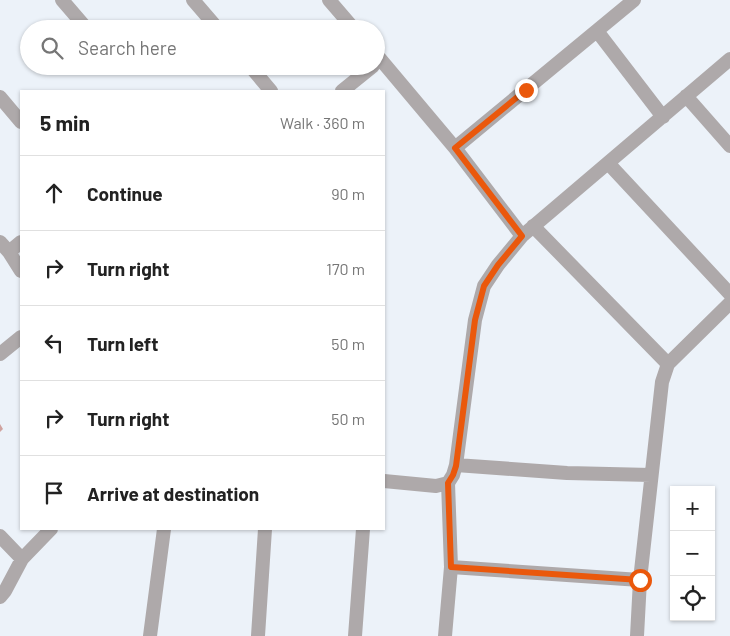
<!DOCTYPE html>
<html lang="en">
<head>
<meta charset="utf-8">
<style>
  body { margin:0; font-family:Barlow,sans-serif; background:#f2f2f2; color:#222 }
  .controls { position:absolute; right:15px; bottom:15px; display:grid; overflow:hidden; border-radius:0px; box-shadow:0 1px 4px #0004 }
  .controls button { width:45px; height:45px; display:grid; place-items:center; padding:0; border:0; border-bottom:1px solid #e0e0e0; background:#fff; color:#222; font:25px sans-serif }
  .stop { position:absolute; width:15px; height:15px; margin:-11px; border:4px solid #ea580c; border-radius:50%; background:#fff }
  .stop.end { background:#ea580c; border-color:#fff; box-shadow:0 1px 5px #0008 }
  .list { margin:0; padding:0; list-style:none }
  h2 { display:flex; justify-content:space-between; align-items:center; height:65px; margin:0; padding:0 20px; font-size:21px }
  h2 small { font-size:16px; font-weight:400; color:#767676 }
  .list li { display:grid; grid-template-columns:32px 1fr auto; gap:15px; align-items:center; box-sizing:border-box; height:75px; padding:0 20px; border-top:1px solid #e0e0e0 }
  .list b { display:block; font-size:19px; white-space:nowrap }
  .list em { font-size:16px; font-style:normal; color:#767676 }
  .icon { flex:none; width:28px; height:28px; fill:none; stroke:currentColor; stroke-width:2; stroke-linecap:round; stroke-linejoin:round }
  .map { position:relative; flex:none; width:730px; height:636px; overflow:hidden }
  .search { position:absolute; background:#fff; box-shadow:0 1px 4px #0004; left:20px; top:20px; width:365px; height:55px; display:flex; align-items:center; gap:12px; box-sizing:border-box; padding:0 18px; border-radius:28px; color:#767676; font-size:19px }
  .panel { position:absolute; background:#fff; box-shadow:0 1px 4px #0004; left:20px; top:90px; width:365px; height:440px; border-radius:0px }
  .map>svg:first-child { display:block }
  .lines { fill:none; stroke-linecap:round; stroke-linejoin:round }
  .minor { stroke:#aea9aa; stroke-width:14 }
  .wall { fill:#d0a3a0 }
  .route { stroke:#ea580c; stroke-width:6 }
</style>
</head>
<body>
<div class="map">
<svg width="730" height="636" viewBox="0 0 730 636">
  <rect width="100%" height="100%" fill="#ecf2f9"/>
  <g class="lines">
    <path class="minor" d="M62,0L87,29
      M193,0L218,29
      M329,0L354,29
      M597,31L663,117
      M376,54L455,148L522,236
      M121,66V67
      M250,66L271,91
      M342,91L373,66
      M686,96L730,146
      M0,97L21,122
      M455,148L634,0
      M608,163L730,294
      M533,226L668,364
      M0,242L9,252L21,271
      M9,252L21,242
      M0,354L21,337
      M456,465L567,473L651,475
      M384,481L436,486L448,483
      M0,536L22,559
      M451,567L640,580
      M0,597L5,591L22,559L51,529
      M150,636L164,529
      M258,636L265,529
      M355,636L363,529
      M445,636L451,567L448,483L453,475L456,465L475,320L484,286L498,265L522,236L730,59
      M637,636L640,580L662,382L668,364L730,303"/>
  </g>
  <path class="wall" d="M0,424L3,429L0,432Z"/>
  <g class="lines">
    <path class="route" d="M526,90L455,148L522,236L498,265L484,286L475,320L456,466L453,475L448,483L451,567L640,580"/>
  </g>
</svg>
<div class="controls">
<button>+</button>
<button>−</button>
<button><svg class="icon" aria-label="locate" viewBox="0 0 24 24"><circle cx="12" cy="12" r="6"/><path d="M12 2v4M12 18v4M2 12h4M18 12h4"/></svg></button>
</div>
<div class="stop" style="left:640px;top:580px"></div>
<div class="stop end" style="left:526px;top:90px"></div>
<div class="search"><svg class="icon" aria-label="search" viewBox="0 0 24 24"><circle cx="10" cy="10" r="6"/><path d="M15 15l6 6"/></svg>Search here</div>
<section class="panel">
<h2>5 min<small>Walk · 360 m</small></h2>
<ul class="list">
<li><svg class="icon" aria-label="ahead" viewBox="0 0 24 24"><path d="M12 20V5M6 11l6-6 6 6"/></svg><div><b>Continue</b></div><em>90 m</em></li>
<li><svg class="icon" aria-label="right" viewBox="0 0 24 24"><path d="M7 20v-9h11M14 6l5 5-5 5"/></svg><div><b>Turn right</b></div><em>170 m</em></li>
<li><svg class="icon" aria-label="left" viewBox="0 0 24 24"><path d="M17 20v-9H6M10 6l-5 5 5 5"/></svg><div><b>Turn left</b></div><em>50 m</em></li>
<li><svg class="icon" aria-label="right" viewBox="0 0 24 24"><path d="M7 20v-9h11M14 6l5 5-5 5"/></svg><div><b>Turn right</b></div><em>50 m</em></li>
<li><svg class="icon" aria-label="arrive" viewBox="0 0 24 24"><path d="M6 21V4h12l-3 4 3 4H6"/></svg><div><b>Arrive at destination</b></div></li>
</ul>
</section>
</div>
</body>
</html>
